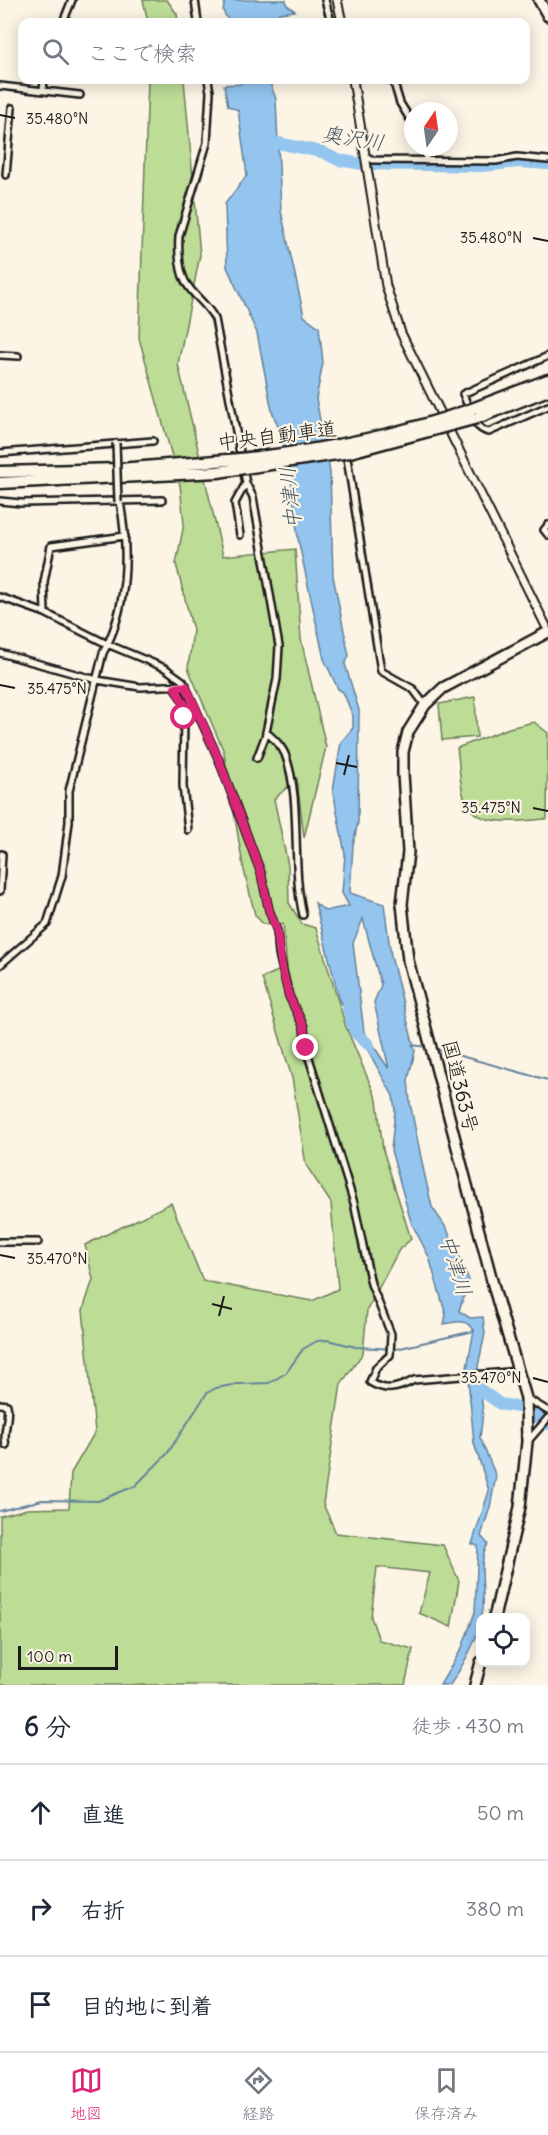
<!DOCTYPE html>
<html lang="ja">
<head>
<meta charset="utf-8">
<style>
  body { margin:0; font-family:Delius,"Klee One",sans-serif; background:#f2f2f3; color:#1f2937 }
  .controls { position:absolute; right:18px; bottom:18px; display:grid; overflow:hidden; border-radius:12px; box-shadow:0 3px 15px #0003 }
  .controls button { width:54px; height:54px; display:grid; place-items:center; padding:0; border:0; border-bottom:2px solid #e0e1e3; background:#fff; color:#1f2937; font:30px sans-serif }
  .compass { position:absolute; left:404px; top:102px; width:54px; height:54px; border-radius:50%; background:#fff; box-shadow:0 3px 15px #0003; rotate:13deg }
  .scale { position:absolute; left:18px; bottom:15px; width:100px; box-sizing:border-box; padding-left:6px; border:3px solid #1c1c1c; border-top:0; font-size:16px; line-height:21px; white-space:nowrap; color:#1c1c1c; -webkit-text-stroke:4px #fcf5e5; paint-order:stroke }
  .stop { position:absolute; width:18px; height:18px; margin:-14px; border:4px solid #db2777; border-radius:50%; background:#fff }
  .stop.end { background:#db2777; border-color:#fff; box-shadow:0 2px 6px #0008 }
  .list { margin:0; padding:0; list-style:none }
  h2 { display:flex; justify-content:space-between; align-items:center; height:78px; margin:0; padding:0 24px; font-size:26px }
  h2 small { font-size:20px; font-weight:400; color:#747a83 }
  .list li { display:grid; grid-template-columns:39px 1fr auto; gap:18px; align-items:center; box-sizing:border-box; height:96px; padding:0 24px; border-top:2px solid #e0e1e3 }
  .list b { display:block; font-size:22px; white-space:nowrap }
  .list em { font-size:20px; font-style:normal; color:#747a83 }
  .icon { flex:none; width:33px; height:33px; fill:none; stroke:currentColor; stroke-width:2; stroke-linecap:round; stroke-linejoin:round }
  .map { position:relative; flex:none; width:548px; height:1685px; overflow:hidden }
  .search { position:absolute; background:#fff; box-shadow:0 3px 15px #0003; left:18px; right:18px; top:18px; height:66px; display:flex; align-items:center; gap:15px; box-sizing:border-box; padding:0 21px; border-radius:12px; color:#747a83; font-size:22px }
  .sheet { height:366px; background:#fff }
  nav { display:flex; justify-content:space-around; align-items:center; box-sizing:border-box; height:84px; border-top:2px solid #e0e1e3; background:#fff; font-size:16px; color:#747a83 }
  nav a { display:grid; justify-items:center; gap:3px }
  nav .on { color:#db2777 }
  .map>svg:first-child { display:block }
  .green { fill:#bddd96; stroke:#6c7c59; stroke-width:1.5 }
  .water { fill:#93c5ef; stroke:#63819b; stroke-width:1.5; fill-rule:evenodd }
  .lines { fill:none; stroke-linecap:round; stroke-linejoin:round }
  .stream { stroke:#63819b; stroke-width:2 }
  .river { stroke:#93c5ef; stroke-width:12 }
  .minor-casing { stroke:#1c1c1c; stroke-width:10 }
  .tertiary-casing { stroke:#1c1c1c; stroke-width:11 }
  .trunk-casing { stroke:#1c1c1c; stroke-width:14 }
  .motorway-casing { stroke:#1c1c1c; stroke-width:15 }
  .minor { stroke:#fcf5e5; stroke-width:5 }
  .tertiary { stroke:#fcf5e5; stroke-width:7 }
  .trunk { stroke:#fcf5e5; stroke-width:9 }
  .motorway { stroke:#fcf5e5; stroke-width:10 }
  .minor-bridge-casing { stroke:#1c1c1c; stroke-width:10; stroke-linecap:butt }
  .motorway-bridge-casing { stroke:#1c1c1c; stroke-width:15; stroke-linecap:butt }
  .minor-bridge { stroke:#fcf5e5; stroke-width:5 }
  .motorway-bridge { stroke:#fcf5e5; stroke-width:10 }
  .route { stroke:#db2777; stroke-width:8 }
  .ticks { fill:none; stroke:#1c1c1c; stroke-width:2 }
  .labels { text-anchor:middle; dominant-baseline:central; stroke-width:4.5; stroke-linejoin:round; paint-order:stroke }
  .street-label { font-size:20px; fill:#1c1c1c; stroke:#fcf5e5 }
  .water-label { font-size:21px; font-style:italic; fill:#465766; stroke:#fcf5e5 }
  .ticks-label { font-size:15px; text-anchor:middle; fill:#1c1c1c; stroke:#fcf5e5; stroke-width:4.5; stroke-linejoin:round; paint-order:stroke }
</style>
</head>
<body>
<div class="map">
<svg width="548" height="1685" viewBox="0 0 548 1685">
  <rect width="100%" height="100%" fill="#fcf5e5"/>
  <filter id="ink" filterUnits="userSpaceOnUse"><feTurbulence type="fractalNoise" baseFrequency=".0167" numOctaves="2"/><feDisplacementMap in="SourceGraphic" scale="12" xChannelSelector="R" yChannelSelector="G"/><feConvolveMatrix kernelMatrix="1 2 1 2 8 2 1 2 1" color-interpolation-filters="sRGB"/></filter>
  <g filter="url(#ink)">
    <path class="green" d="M143,0H167L177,14L178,22H148Z
      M148,80H184L200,255L178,364L223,556L295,549L301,639L326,747L304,838L297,779L274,799L288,865L289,903L302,924L316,928L346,1027L377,1100L383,1150L411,1239L399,1250L367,1310L363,1353L341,1384L323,1504L336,1533L443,1545L459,1581L451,1627L419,1613L430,1573L377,1567L371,1617L379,1640L413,1649L405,1685H0V1516L27,1509L69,1508L71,1473L95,1432L83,1310L93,1279L85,1245L171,1203L203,1281L312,1301L338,1289L331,1203L306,1165L292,1078L262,978L287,967L283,924H263L255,915L243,866L224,752L188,668L193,630L176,564L184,524L180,485L139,338Z
      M475,697L477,737L442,740L439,704Z
      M534,722L548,733L547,819C524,820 475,830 465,800C459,785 460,765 457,748L509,728Z"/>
    <path class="water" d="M225,0H286V4L295,11L279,13L276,22H229L223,11Z
      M244,80H269L276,99L281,211L304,316L319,327L323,362L316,399L330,472L333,576L349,656L345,664L359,710L358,822L353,845L350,893L384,904L391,956L415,1051L408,1080L410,1103L424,1172L432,1207L447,1229L469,1280L459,1311L470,1318L483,1317L485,1334L478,1366L483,1412L480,1438L496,1476L490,1507L481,1536L488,1544C477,1562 485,1588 483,1608C481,1634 464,1664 450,1685H440L462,1648L475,1612L478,1546L472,1544L489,1491L474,1443L467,1368L474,1330C467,1318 455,1322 444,1324L446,1315L429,1257L411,1222L391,1150L395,1110L393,1096L339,998L315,903L325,911L349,906L342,893L345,854L333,791L341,742L353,728V716L343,692L338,689L324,659L298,539L291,479L280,432L272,411L257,333L227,267L225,204L247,175L238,110L228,106L224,85L240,84ZM363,919L381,985L374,1002L389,1069L364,1032L353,943Z"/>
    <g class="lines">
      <path class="stream" d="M412,1045L427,1047
        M435,1049L548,1080
        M0,1511L42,1500L98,1501L135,1486L167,1454L207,1393L216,1388L238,1384L269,1383L286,1373L303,1349L317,1341L327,1340L356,1347L396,1349L474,1331"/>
      <path class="river" d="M263,140L322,152L338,160L363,164L483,166L518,162L548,164
        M348,1009L355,1032L369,1045
        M477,1387L500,1404L524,1408L548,1424"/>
      <g class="minor-casing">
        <path id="minor" d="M195,0L198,22
          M325,0L331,22
          M63,22L72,0
          M208,80L210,92L207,143L179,236C178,250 179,275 188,286C198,300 205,302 215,319L241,458
          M393,80L400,103L413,124
          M0,86L80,95
          M43,90L44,80
          M426,147V161
          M365,156L373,160L496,161L517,157L548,160
          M6,175L12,108
          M0,355L18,356
          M548,356L463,394C469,407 473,430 489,432L548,406
          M0,453L153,441
          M347,458L381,671L413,689L425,705
          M246,483L253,497L279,646L277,679L265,737L257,758
          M0,501L21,503L162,500
          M548,525L544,530L548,535
          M240,535L235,503L246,483L243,468
          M0,597L45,613L107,644L165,668L183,681L219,760L261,873L269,910L277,931L279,954L289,996L304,1027L306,1048L354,1203L371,1284L391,1334L390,1355L376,1368L370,1382C386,1392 397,1389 414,1380L519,1371
          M45,613L44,582L51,546L125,536
          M0,653L97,680L140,687L186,685
          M175,688L190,713L184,717L183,786L188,830
          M266,732C274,739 283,747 286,757C302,802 291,866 303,915
          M0,891L2,854
          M0,965L47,924L62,876L69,822V791L103,653C128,608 129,551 120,502
          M0,1242H38
          M526,1398L548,1411
          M0,1404L7,1405C10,1419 2,1432 6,1445
          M528,1441L548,1418"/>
      </g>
      <g class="tertiary-casing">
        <path id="tertiary" d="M337,0L342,22
          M353,80L386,286L401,333L546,626"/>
      </g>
      <g class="trunk-casing">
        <path id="trunk" d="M539,0L548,16
          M494,1618L520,1507L527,1442L526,1398L495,1292L408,960L402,904L408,852L403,774V752L408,732L425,705L443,688L548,632
          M475,1685L481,1662"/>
      </g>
      <g class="motorway-casing">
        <path id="motorway" d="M472,409L548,380
          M477,418L548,390
          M0,472L120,469L216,461
          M0,483L218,472"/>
      </g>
      <use href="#minor" class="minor"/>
      <use href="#tertiary" class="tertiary"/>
      <use href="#trunk" class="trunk"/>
      <use href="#motorway" class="motorway"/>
      <g class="minor-bridge-casing">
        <path id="minor-bridge" d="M116,443L118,502"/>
      </g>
      <g class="motorway-bridge-casing">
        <path id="motorway-bridge" d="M216,461C305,454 389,439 472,409
          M218,472L350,452L477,418"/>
      </g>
      <use href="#minor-bridge" class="minor-bridge"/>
      <use href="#motorway-bridge" class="motorway-bridge"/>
    </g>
  </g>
  <g class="lines" filter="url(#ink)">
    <path class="route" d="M184,717L190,714L175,688L186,686L219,760L261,873L269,910L277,931L282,969L289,996L304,1027L306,1048"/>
  </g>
  <path class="ticks" d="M0,115L15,118M533,238L548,241M0,685L15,688M336,763L357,767M344,775L349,755M533,808L548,811M0,1255L15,1258M212,1304L232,1309M219,1316L224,1296M533,1378L548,1382"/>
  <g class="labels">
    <g class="street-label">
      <text transform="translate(277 435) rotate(-7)">中央自動車道</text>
      <text transform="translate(461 1086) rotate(76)">国道363号</text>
    </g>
    <g class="water-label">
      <text transform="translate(353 138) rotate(9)">奥沢川</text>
      <text transform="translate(290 498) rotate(-96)">中津川</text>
      <text transform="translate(456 1265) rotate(73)">中津川</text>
    </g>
  </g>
  <g class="ticks-label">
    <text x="57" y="124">35.480°N</text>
    <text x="491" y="243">35.480°N</text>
    <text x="57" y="694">35.475°N</text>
    <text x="491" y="813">35.475°N</text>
    <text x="57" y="1264">35.470°N</text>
    <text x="491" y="1383">35.470°N</text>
  </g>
</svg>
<div class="controls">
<button><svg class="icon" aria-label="locate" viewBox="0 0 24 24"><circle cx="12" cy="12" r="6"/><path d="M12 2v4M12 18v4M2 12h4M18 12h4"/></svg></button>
</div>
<svg class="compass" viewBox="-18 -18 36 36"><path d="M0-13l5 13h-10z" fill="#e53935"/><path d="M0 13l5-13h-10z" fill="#747a83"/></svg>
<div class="scale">100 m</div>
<div class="stop" style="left:184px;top:717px"></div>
<div class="stop end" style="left:306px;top:1048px"></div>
<div class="search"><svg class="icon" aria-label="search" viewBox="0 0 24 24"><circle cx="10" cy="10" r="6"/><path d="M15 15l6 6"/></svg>ここで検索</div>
</div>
<section class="sheet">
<h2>6 分<small>徒歩 · 430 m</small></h2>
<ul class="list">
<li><svg class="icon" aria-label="ahead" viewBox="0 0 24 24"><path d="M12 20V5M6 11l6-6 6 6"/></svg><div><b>直進</b></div><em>50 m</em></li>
<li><svg class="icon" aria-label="right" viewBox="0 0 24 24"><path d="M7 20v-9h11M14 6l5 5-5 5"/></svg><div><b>右折</b></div><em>380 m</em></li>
<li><svg class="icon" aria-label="arrive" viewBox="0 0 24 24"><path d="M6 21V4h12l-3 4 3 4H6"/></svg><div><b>目的地に到着</b></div></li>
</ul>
</section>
<nav>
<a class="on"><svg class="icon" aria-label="map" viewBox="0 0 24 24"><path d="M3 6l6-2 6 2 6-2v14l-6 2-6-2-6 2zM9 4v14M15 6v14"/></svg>地図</a>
<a><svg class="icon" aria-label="directions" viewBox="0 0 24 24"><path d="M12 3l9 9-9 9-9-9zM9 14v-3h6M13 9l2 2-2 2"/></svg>経路</a>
<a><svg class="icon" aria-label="saved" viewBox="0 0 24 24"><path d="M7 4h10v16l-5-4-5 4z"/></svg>保存済み</a>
</nav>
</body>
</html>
